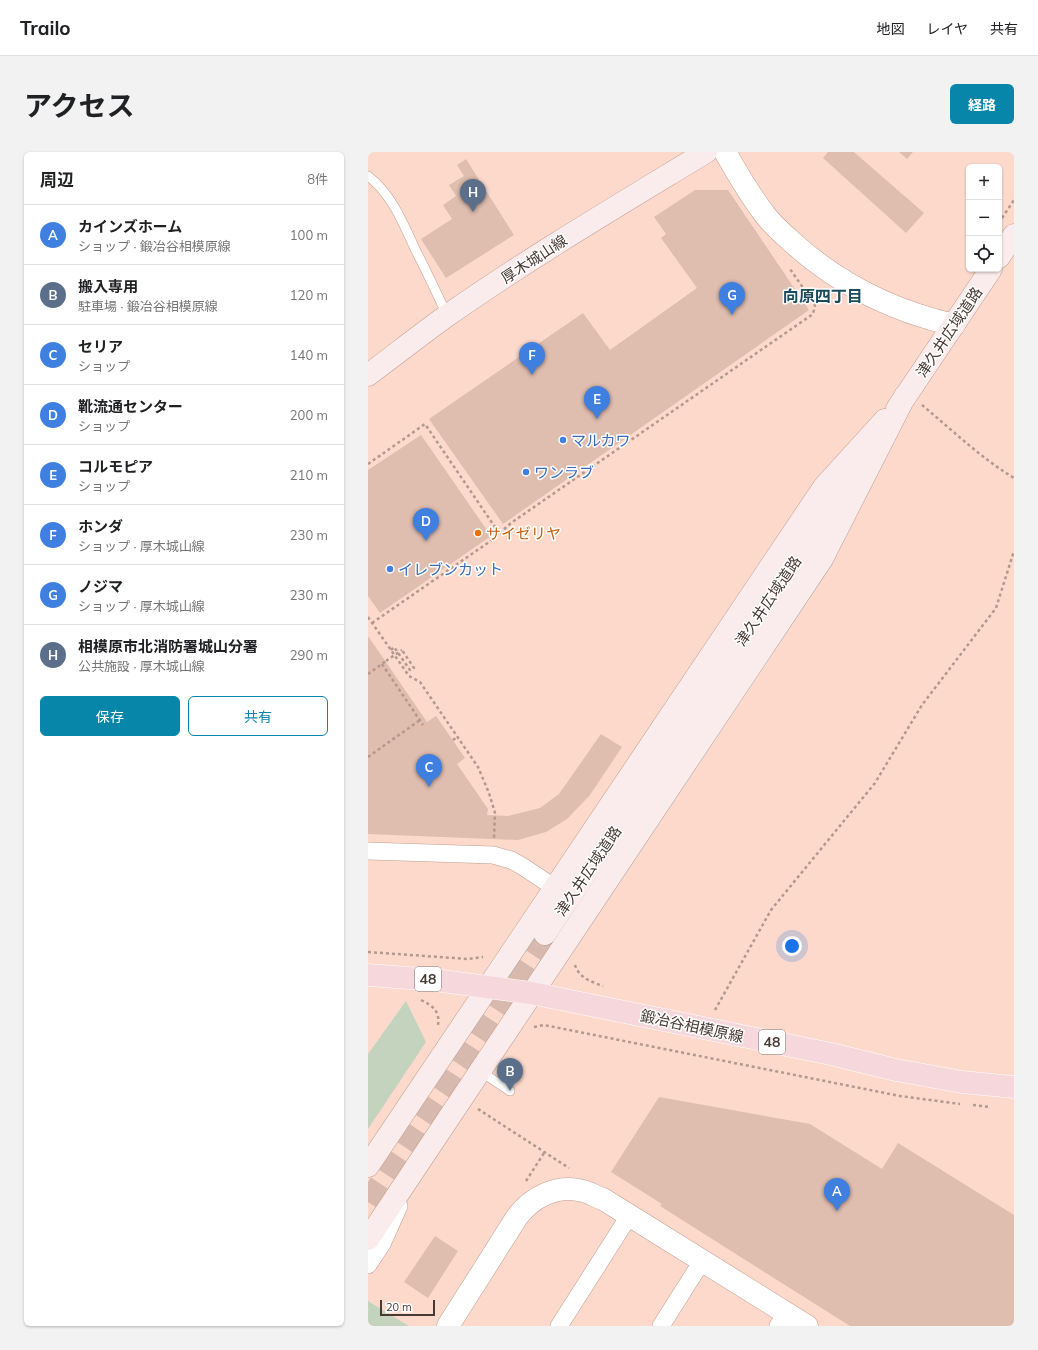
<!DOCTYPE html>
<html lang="ja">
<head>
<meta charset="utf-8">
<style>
  body { margin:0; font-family:Mulish,"Noto Sans JP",sans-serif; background:#f2f2f2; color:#202124 }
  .controls { position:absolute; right:12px; top:12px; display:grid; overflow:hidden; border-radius:6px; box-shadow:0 1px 3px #0004 }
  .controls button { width:36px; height:36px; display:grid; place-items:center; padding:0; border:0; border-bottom:1px solid #e0e0e0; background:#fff; color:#202124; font:20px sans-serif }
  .scale { position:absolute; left:12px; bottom:10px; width:55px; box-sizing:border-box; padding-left:4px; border:2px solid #473933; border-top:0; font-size:11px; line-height:14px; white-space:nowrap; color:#473933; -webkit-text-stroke:3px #fff; paint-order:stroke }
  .you { position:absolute; left:424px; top:794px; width:14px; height:14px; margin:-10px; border:3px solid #fff; border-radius:50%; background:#1a73e8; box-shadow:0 0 0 6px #1a73e833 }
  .badge { display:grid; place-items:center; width:26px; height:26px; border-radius:50%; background:#0786a9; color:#fff; font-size:13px; font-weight:700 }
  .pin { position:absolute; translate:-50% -33px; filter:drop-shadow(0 1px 2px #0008) }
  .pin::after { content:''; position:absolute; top:21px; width:14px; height:12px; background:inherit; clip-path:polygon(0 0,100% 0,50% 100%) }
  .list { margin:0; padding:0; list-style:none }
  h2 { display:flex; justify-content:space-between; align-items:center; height:52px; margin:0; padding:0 16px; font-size:17px }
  h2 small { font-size:13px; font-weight:400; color:#757577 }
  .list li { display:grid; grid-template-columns:26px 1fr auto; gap:12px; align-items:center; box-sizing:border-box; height:60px; padding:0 16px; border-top:1px solid #e0e0e0 }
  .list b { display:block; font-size:15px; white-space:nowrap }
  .list p { margin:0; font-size:13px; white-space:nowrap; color:#757577 }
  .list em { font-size:13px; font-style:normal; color:#757577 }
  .actions { display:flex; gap:8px; padding:12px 16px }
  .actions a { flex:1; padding:9px 0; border:1px solid #0786a9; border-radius:6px; text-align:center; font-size:14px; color:#0786a9 }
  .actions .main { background:#0786a9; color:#fff }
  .icon { flex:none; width:22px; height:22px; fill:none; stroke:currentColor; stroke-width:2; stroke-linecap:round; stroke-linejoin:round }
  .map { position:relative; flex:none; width:646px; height:1174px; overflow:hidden; border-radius:6px }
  header { display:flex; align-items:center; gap:24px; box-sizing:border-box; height:56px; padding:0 20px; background:#fff; border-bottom:1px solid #e0e0e0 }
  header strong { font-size:19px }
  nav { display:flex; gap:22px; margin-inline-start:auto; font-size:14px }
  .intro { display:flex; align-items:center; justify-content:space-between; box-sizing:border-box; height:96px; padding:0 24px }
  h1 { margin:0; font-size:28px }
  .button { padding:10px 18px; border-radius:6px; background:#0786a9; color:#fff; font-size:14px; font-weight:700 }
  main { display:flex; gap:24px; padding:0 24px }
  aside { flex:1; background:#fff; border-radius:6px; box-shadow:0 1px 3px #0004 }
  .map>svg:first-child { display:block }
  .green { fill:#c3d3bd }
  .building { fill:#dfbdaf }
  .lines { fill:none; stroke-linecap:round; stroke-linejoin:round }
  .secondary-tunnel { stroke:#d8b9ad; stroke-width:22; stroke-dasharray:22 11; stroke-linecap:butt }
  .service-casing { stroke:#bf9e90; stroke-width:10 }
  .minor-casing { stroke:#bf9e90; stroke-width:18 }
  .tertiary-casing { stroke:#bf9e90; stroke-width:23 }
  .secondary-casing { stroke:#bf9e90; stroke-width:23 }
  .primary-casing { stroke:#fff; stroke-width:23 }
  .path { stroke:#b3988d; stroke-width:2.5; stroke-dasharray:3 3; stroke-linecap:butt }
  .service { stroke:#fff; stroke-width:9 }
  .minor { stroke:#fff; stroke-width:17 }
  .tertiary { stroke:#fff; stroke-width:22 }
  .secondary { stroke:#faeced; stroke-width:22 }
  .primary { stroke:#f6d8dc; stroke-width:22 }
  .path-bridge { stroke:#b3988d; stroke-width:2.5; stroke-dasharray:3 3; stroke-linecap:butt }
  .shop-dot { fill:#3f7fe0; stroke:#fff; stroke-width:1.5 }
  .food-dot { fill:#e8710a; stroke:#fff; stroke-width:1.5 }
  .labels { text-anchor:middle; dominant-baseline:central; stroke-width:3; stroke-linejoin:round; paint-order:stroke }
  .shield { fill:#fff; stroke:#7e7470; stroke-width:1 }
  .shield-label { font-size:14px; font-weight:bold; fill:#473933 }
  .street-label { font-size:15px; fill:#473933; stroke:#fff }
  .shop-label { font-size:15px; fill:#366cbe; stroke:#fff; text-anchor:start }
  .food-label { font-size:15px; fill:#c56008; stroke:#fff; text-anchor:start }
  .neighbourhood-label { font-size:16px; font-weight:bold; fill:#1a4c5d; stroke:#fff }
</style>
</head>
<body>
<header>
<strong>Trailo</strong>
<nav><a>地図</a><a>レイヤ</a><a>共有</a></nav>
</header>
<div class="intro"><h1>アクセス</h1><a class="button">経路</a></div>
<main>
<aside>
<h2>周辺<small>8件</small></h2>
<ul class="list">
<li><span class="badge" style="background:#3f7fe0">A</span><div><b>カインズホーム</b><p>ショップ · 鍛冶谷相模原線</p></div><em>100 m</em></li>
<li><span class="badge" style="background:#5c6f8a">B</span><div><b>搬入専用</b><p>駐車場 · 鍛冶谷相模原線</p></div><em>120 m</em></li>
<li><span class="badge" style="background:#3f7fe0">C</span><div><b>セリア</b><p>ショップ</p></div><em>140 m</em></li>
<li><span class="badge" style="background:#3f7fe0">D</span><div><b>靴流通センター</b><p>ショップ</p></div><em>200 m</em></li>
<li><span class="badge" style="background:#3f7fe0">E</span><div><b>コルモピア</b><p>ショップ</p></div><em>210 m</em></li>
<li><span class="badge" style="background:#3f7fe0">F</span><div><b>ホンダ</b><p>ショップ · 厚木城山線</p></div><em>230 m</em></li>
<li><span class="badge" style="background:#3f7fe0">G</span><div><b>ノジマ</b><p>ショップ · 厚木城山線</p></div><em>230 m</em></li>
<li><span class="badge" style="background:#5c6f8a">H</span><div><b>相模原市北消防署城山分署</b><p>公共施設 · 厚木城山線</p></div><em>290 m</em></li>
</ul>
<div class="actions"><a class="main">保存</a><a>共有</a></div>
</aside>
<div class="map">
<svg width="646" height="1174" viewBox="0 0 646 1174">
  <rect width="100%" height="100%" fill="#fcd9cb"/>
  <path class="green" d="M38,849L58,890L0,977V902Z
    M0,1149L41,1174H0Z"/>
  <path class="building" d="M460,0H486L556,61L538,81L455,6Z
    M531,0H545L539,7Z
    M98,7L146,83L78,126L53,87L84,67L75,53L88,44L81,33L96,24L89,13Z
    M327,38H360L441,158L135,372L61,267L215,161L242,198L329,136L293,86L298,82L286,65Z
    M53,283L123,384L12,461L0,444V318Z
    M0,484L59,570L68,564L97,606L89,612L120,657L119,663L140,664L172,656L191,642L233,582L254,595L222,643L199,667L178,680L150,688L0,682Z
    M291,945L442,972L514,1017L530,991L646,1063V1174H482L292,1054L294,1052L243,1020Z
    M67,1084L90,1099L60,1146L36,1130Z"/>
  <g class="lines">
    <path class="secondary-tunnel" d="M0,1050L177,782"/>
    <g class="service-casing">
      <path id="service" d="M0,24C24,42 36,73 48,99C59,120 69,142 79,163
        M112,919L142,939"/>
    </g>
    <g class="minor-casing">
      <path id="minor" d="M0,699L125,703L143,708L154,714L187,736
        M0,1113L14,1092L31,1054
        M191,1174L261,1064
        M293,1174L334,1109
        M410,1174L418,1161"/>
    </g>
    <g class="tertiary-casing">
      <path id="tertiary" d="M357,0C370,22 382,44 398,64C405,73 415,82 424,90C470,132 525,159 586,173
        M80,1174L149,1065C164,1045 189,1032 215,1039C221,1040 228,1045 235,1047L439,1174"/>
    </g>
    <g class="secondary-casing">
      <path id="secondary" d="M631,105L646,83
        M0,223C27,203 53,182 80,163C163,105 251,53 338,0
        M529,257L623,117
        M177,782L482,327
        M0,1014L456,335L517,268
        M0,1087L454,407L537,244"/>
    </g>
    <g class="primary-casing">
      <path id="primary" d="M0,823L67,828L163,841L463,902L528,918L594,930L646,935"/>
    </g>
    <path class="path" d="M634,66L646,48
      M554,253C584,278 613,306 646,326
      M0,312L57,272L131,381
      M0,465L41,524L52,530L110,615L121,641L127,661L126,686
      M4,471L124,388L143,371L445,162L447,153L422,117
      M23,498L26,495L42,518L46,516L34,498
      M14,512L55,573
      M0,522L18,509
      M85,588L89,585
      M0,605L52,568
      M0,800L100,807L115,805
      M207,813C211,826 224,830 235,834
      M53,848C65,854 72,859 70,873
      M347,858L403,758L507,631L554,553L628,456L646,399
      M166,875L176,873L532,944L592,952
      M605,953L622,955
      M110,957L201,1016
      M158,1029L176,1001"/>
    <use href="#service" class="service"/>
    <use href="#minor" class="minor"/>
    <use href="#tertiary" class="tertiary"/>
    <use href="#secondary" class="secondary"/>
    <use href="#primary" class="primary"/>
    <path class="path-bridge" d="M18,509L34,498"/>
  </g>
  <g class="shop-dot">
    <circle cx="195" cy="288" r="4"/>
    <circle cx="158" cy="320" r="4"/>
    <circle cx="22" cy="417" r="4"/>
  </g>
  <circle class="food-dot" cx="110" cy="381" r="4"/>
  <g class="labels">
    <g class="shield">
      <rect x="47" y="815" width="26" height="24" rx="3"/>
      <rect x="391" y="878" width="26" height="24" rx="3"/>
    </g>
    <g class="shield-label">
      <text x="60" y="827">48</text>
      <text x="404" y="890">48</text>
    </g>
    <g class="street-label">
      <text transform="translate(166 107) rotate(-33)">厚木城山線</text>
      <text transform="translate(581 180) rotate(-56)">津久井広域道路</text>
      <text transform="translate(400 449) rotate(-56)">津久井広域道路</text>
      <text transform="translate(220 719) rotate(-56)">津久井広域道路</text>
      <text transform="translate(324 874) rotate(12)">鍛冶谷相模原線</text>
    </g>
    <g class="shop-label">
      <text x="203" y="288">マルカワ</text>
      <text x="166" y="320">ワンラブ</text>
      <text x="30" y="417">イレブンカット</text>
    </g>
    <g class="food-label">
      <text x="118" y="381">サイゼリヤ</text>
    </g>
    <g class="neighbourhood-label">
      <text x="455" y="144">向原四丁目</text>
    </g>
  </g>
</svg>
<div class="controls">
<button>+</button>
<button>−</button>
<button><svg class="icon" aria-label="locate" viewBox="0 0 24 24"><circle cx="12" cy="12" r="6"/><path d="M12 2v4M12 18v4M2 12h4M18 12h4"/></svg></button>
</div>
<div class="scale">20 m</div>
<div class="you"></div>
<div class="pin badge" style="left:469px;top:1059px;background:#3f7fe0">A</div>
<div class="pin badge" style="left:142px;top:939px;background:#5c6f8a">B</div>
<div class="pin badge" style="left:61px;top:635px;background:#3f7fe0">C</div>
<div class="pin badge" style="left:58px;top:389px;background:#3f7fe0">D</div>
<div class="pin badge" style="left:229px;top:267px;background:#3f7fe0">E</div>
<div class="pin badge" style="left:164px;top:223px;background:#3f7fe0">F</div>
<div class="pin badge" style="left:364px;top:163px;background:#3f7fe0">G</div>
<div class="pin badge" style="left:105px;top:60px;background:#5c6f8a">H</div>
</div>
</main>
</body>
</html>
